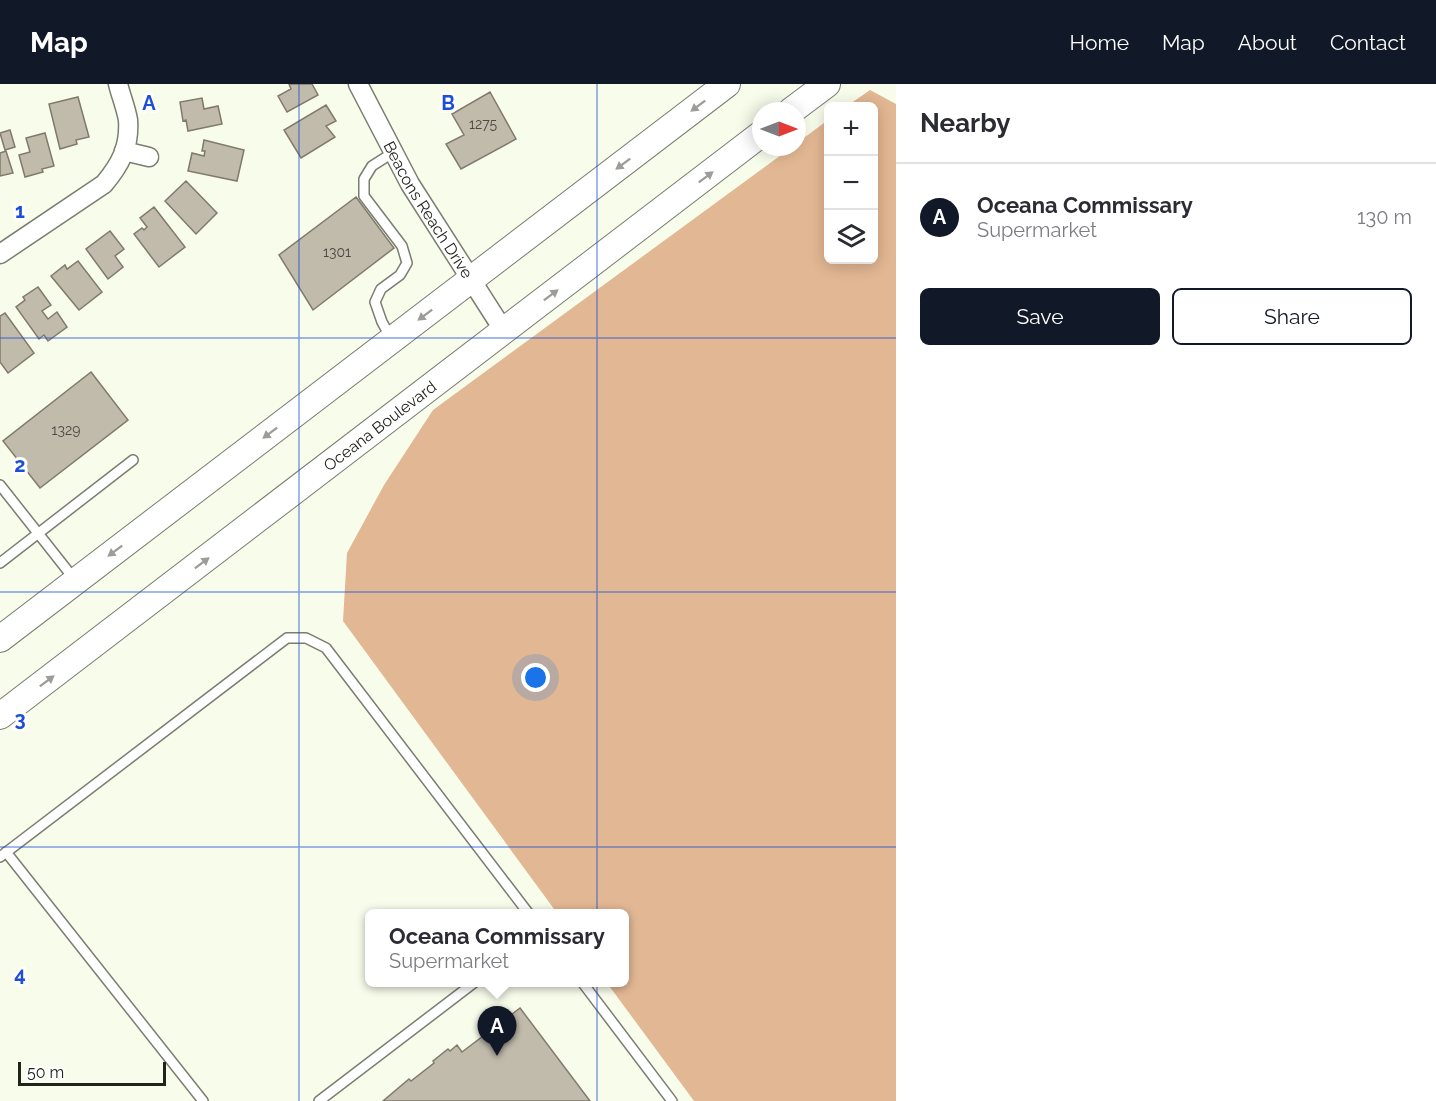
<!DOCTYPE html>
<html lang="en">
<head>
<meta charset="utf-8">
<style>
  body { margin:0; font-family:Raleway,sans-serif; background:#f7f7f7; color:#2b2b33 }
  .controls { position:absolute; right:18px; top:18px; display:grid; overflow:hidden; border-radius:9px; box-shadow:0 3px 15px #0003 }
  .controls button { width:54px; height:54px; display:grid; place-items:center; padding:0; border:0; border-bottom:2px solid #e1e1e2; background:#fff; color:#2b2b33; font:30px sans-serif }
  .compass { position:absolute; left:752px; top:18px; width:54px; height:54px; border-radius:50%; background:#fff; box-shadow:0 3px 15px #0003; rotate:90deg }
  .scale { position:absolute; left:18px; bottom:15px; width:148px; box-sizing:border-box; padding-left:6px; border:3px solid #22231d; border-top:0; font-size:16px; line-height:21px; white-space:nowrap; color:#22231d; -webkit-text-stroke:4px #fff; paint-order:stroke }
  .you { position:absolute; left:536px; top:594px; width:21px; height:21px; margin:-15px; border:4px solid #fff; border-radius:50%; background:#1a73e8; box-shadow:0 0 0 9px #1a73e833 }
  .badge { display:grid; place-items:center; width:39px; height:39px; border-radius:50%; background:#111827; color:#fff; font-size:20px; font-weight:700 }
  .pin { position:absolute; translate:-50% -50px; filter:drop-shadow(0 2px 3px #0008) }
  .pin::after { content:''; position:absolute; top:32px; width:21px; height:18px; background:inherit; clip-path:polygon(0 0,100% 0,50% 100%) }
  .popup { position:absolute; left:365px; top:825px; width:264px; height:78px; box-sizing:border-box; display:grid; place-content:center; border-radius:9px; background:#fff; filter:drop-shadow(0 2px 4px #0005); font-size:20px; white-space:nowrap; color:#7c7c81 }
  .popup b { font-size:22px; color:#2b2b33 }
  .popup::after { content:''; position:absolute; left:50%; top:100%; margin-left:-12px; border:12px solid transparent; border-top-color:#fff }
  .list { margin:0; padding:0; list-style:none }
  h2 { display:flex; justify-content:space-between; align-items:center; height:78px; margin:0; padding:0 24px; font-size:26px }
  h2 small { font-size:20px; font-weight:400; color:#7c7c81 }
  .list li { display:grid; grid-template-columns:39px 1fr auto; gap:18px; align-items:center; box-sizing:border-box; height:108px; padding:0 24px; border-top:2px solid #e1e1e2 }
  .list b { display:block; font-size:22px; white-space:nowrap }
  .list p { margin:0; font-size:20px; white-space:nowrap; color:#7c7c81 }
  .list em { font-size:20px; font-style:normal; color:#7c7c81 }
  .actions { display:flex; gap:12px; padding:18px 24px }
  .actions a { flex:1; padding:14px 0; border:2px solid #111827; border-radius:9px; text-align:center; font-size:21px; color:#111827 }
  .actions .main { background:#111827; color:#fff }
  .icon { flex:none; width:33px; height:33px; fill:none; stroke:currentColor; stroke-width:2; stroke-linecap:round; stroke-linejoin:round }
  .map { position:relative; flex:none; width:896px; height:1017px; overflow:hidden }
  header { display:flex; align-items:center; gap:36px; box-sizing:border-box; height:84px; padding:0 30px; background:#111827; color:#fff }
  header strong { font-size:28px }
  nav { display:flex; gap:33px; margin-inline-start:auto; font-size:21px }
  main { display:flex }
  aside { flex:1; background:#fff }
  .map>svg:first-child { display:block }
  .forest { fill:#e2b793 }
  .building { fill:#c1bbac; stroke:#807a6c; stroke-width:1.5 }
  .lines { fill:none; stroke-linecap:round; stroke-linejoin:round }
  .lane-casing { stroke:#7a7d6f; stroke-width:12 }
  .street-casing { stroke:#7a7d6f; stroke-width:21 }
  .secondary-casing { stroke:#7a7d6f; stroke-width:28 }
  .lane { stroke:#fff; stroke-width:9 }
  .street { stroke:#fff; stroke-width:18 }
  .secondary { stroke:#fff; stroke-width:26 }
  .oneway { fill:#9c9c99 }
  .grid { fill:none; stroke:#1d4ed8; stroke-width:1.5; stroke-opacity:0.55 }
  .labels { text-anchor:middle; dominant-baseline:central; stroke-width:6; stroke-linejoin:round; paint-order:stroke }
  .number-label { font-size:14px; fill:#4a4941 }
  .street-label { font-size:16px; fill:#22231d; stroke:#fff }
  .grid-label { font-size:20px; text-anchor:middle; font-weight:bold; fill:#1d4ed8; stroke:#fff; stroke-width:6; stroke-linejoin:round; paint-order:stroke }
</style>
</head>
<body>
<header>
<strong>Map</strong>
<nav><a>Home</a><a>Map</a><a>About</a><a>Contact</a></nav>
</header>
<main>
<div class="map">
<svg width="896" height="1017" viewBox="0 0 896 1017">
  <rect width="100%" height="100%" fill="#f8fceb"/>
  <path class="forest" d="M870,6L896,20V1017H694L607,899L624,898V830L557,829L343,537L347,469L384,401L433,326L792,63H797V59L828,36V176H874V22H847Z"/>
  <path class="building" d="M289,0H312L318,11L287,28L278,12L291,5Z
    M490,8L516,55L461,85L446,60L464,51L452,30Z
    M78,13L89,53L76,56L77,60L60,65L49,20Z
    M202,14L204,25L218,22L222,40L188,47L186,36L183,37L180,18Z
    M326,21L336,37L326,42L335,53L301,74L284,46Z
    M10,46L15,63L5,66L0,49Z
    M45,49L54,82L42,85L43,88L25,93L19,71L30,68L26,54Z
    M204,56L244,66L237,97L188,87L192,69L204,72L205,67H202Z
    M6,67L13,89L0,92V69Z
    M186,97L217,129L196,150L165,117Z
    M356,113L394,164L313,226L279,171Z
    M154,123L185,163L159,183L134,150L142,144L144,146L147,143L140,134Z
    M110,147L124,165L115,172L123,183L108,195L86,165Z
    M78,177L102,208L79,226L51,192L65,181L67,185Z
    M38,203L51,221L42,227L48,235L57,228L67,243L48,257L44,251L39,255L16,223L25,216L23,213Z
    M5,229L34,269L8,289L0,278V232Z
    M91,288L128,336L40,404L3,357Z
    M520,924L590,1017H383L409,995L411,997L434,979L433,977L448,965L450,967L457,961L462,968Z"/>
  <g class="lines">
    <g class="lane-casing">
      <path id="lane" d="M391,254L382,238L375,218L381,205L400,191L407,179L402,162L364,112V95L372,82L394,68
        M0,401L75,496
        M0,479L133,376
        M6,768L203,1017
        M0,773L287,554H306L326,564L529,830
        M582,898L672,1017
        M319,1017L475,898"/>
    </g>
    <g class="street-casing">
      <g id="street">
        <path id="s1" d="M358,0L410,100L504,247"/>
        <path d="M124,67L149,73"/>
        <path d="M0,170L104,100C120,81 130,63 128,36C126,24 121,12 118,0"/>
      </g>
    </g>
    <g class="secondary-casing">
      <g id="secondary">
        <path d="M791,27L827,0"/>
        <path d="M0,555L727,0"/>
        <path id="s2" d="M0,632L761,50"/>
      </g>
    </g>
    <use href="#lane" class="lane"/>
    <use href="#street" class="street"/>
    <use href="#secondary" class="secondary"/>
  </g>
  <defs><path id="oneway-solid" d="M-6-.8H1V-3.2L6.5 0L1 3.2V.8H-6Z" transform="scale(1.5)"/></defs>
  <g class="oneway">
    <use href="#oneway-solid" transform="translate(698 22) rotate(143)"/>
    <use href="#oneway-solid" transform="translate(623 80) rotate(143)"/>
    <use href="#oneway-solid" transform="translate(706 93) rotate(-37)"/>
    <use href="#oneway-solid" transform="translate(551 211) rotate(-37)"/>
    <use href="#oneway-solid" transform="translate(425 231) rotate(143)"/>
    <use href="#oneway-solid" transform="translate(270 349) rotate(143)"/>
    <use href="#oneway-solid" transform="translate(115 467) rotate(143)"/>
    <use href="#oneway-solid" transform="translate(202 479) rotate(-37)"/>
    <use href="#oneway-solid" transform="translate(47 597) rotate(-37)"/>
  </g>
  <path class="grid" d="M299,0V1017M597,0V1017M0,254H896M0,508H896M0,763H896"/>
  <g class="labels">
    <g class="number-label">
      <text x="483" y="40">1275</text>
      <text x="337" y="168">1301</text>
      <text x="66" y="346">1329</text>
    </g>
    <g class="street-label">
      <text stroke="none"><textPath href="#s1" startOffset="144">Beacons Reach Drive</textPath></text>
      <text stroke="none"><textPath href="#s2" startOffset="478">Oceana Boulevard</textPath></text>
    </g>
  </g>
  <g class="grid-label">
    <text x="149" y="26">A</text>
    <text x="448" y="26">B</text>
    <text x="20" y="134">1</text>
    <text x="20" y="388">2</text>
    <text x="20" y="642">3</text>
    <text x="20" y="897">4</text>
  </g>
</svg>
<div class="controls">
<button>+</button>
<button>−</button>
<button><svg class="icon" aria-label="layers" viewBox="0 0 24 24"><path d="M12 4l9 5-9 5-9-5zM3 14l9 5 9-5"/></svg></button>
</div>
<svg class="compass" viewBox="-18 -18 36 36"><path d="M0-13l5 13h-10z" fill="#e53935"/><path d="M0 13l5-13h-10z" fill="#7c7c81"/></svg>
<div class="scale">50 m</div>
<div class="you"></div>
<div class="pin badge" style="left:497px;top:972px">A</div>
<div class="popup"><b>Oceana Commissary</b>Supermarket</div>
</div>
<aside>
<h2>Nearby<small></small></h2>
<ul class="list">
<li><span class="badge">A</span><div><b>Oceana Commissary</b><p>Supermarket</p></div><em>130 m</em></li>
</ul>
<div class="actions"><a class="main">Save</a><a>Share</a></div>
</aside>
</main>
</body>
</html>
